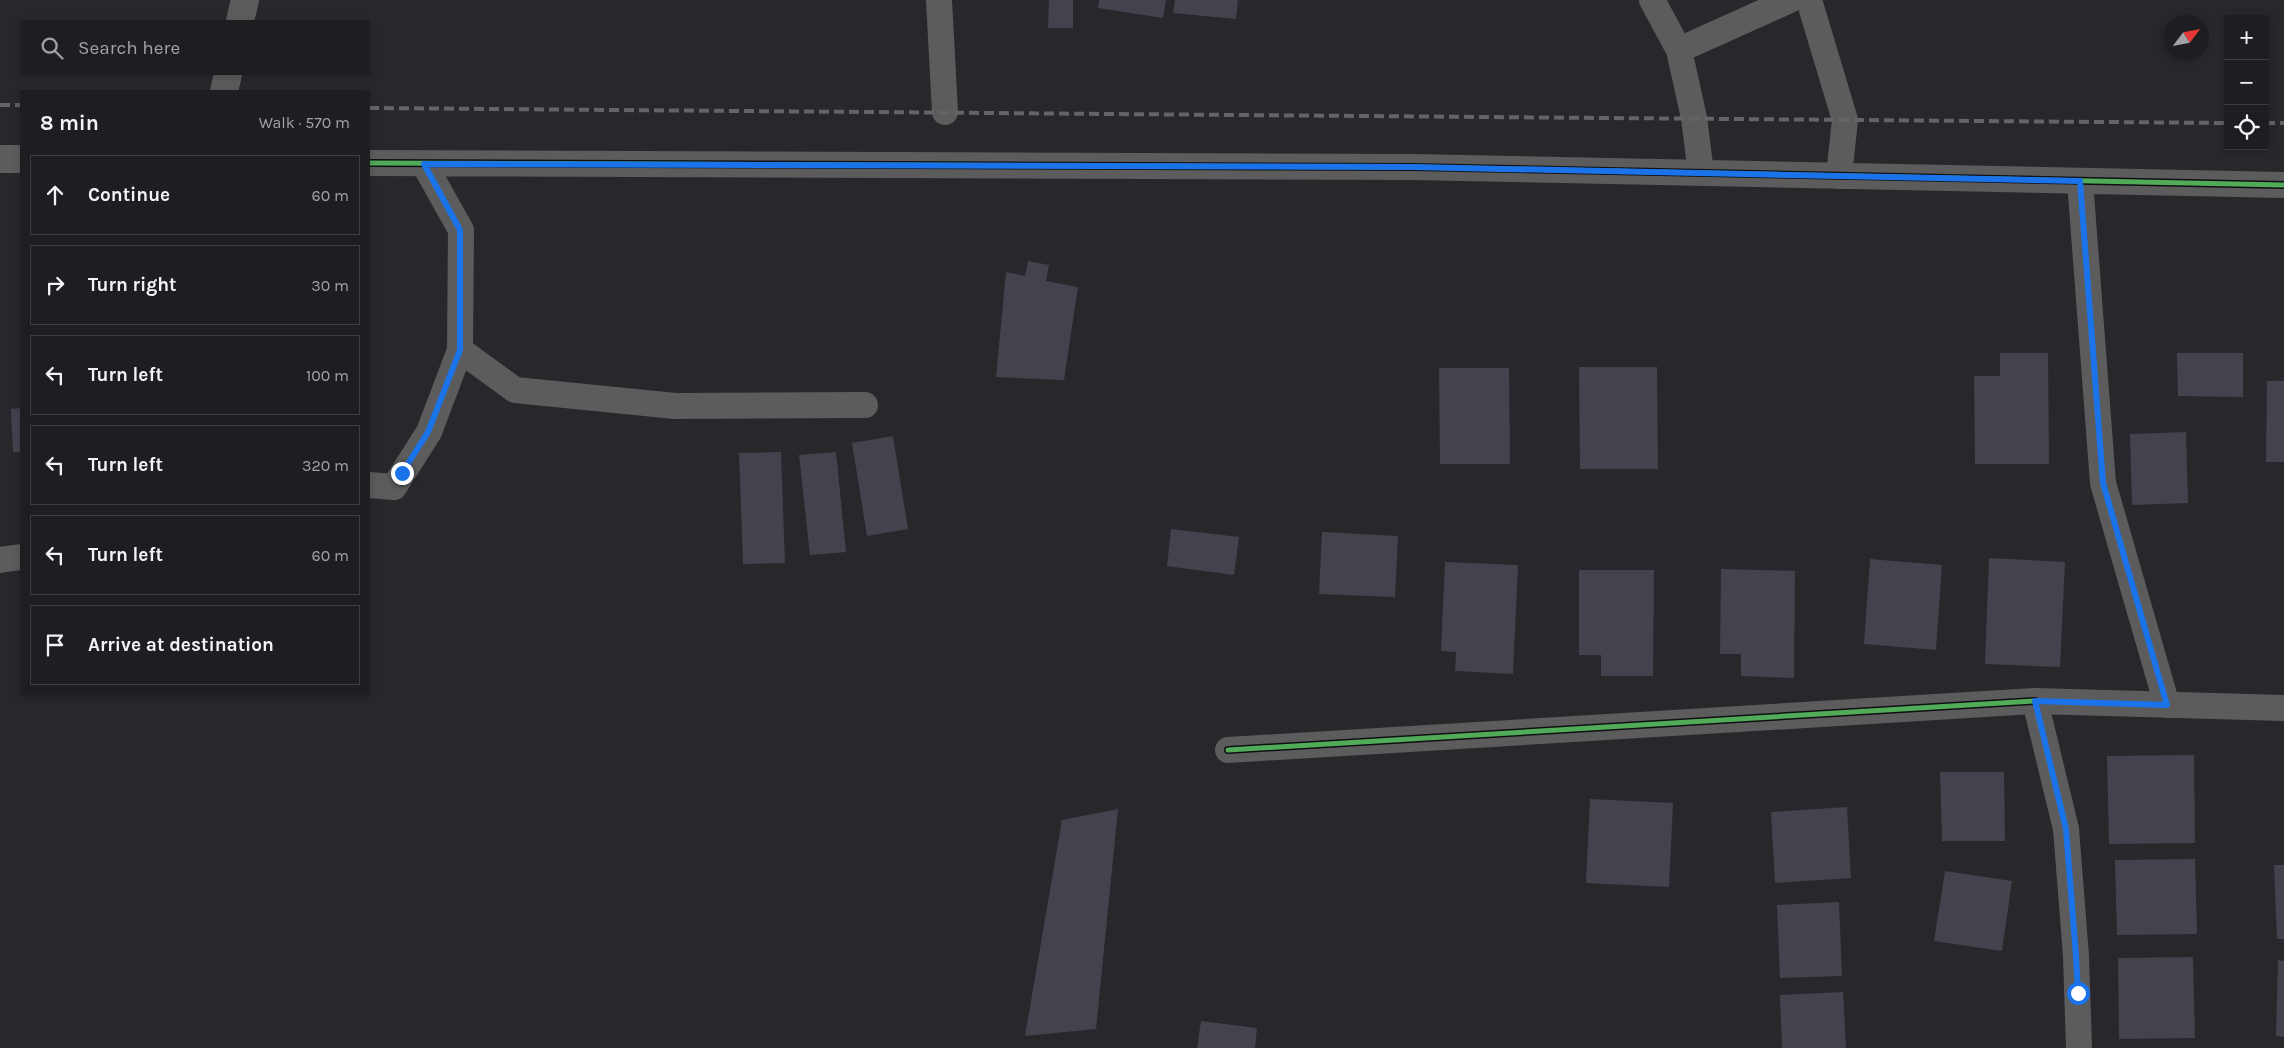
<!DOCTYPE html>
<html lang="en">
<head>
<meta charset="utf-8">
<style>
  body { margin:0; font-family:Karla,sans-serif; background:#2b2a2e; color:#f1f3f6 }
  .controls { position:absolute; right:15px; top:15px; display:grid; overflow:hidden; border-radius:0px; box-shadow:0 2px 8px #0003 }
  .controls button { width:45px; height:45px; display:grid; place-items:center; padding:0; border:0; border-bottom:1px solid #3c3b3f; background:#1e1d21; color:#f1f3f6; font:25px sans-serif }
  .compass { position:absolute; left:2164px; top:15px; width:45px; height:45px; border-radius:50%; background:#1e1d21; box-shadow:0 2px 8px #0003; rotate:58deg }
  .stop { position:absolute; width:15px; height:15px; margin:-11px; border:4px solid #1a73e8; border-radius:50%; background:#fff }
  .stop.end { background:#1a73e8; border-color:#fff; box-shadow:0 1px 5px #0008 }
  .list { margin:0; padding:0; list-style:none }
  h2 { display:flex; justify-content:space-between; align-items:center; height:65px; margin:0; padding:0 20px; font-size:21px }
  h2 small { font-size:16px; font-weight:400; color:#a1a2a5 }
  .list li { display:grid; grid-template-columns:32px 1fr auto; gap:15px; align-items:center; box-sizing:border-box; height:80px; margin:0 10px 10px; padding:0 10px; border:1px solid #3c3b3f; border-radius:0px }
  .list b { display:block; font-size:19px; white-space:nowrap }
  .list em { font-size:16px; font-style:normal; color:#a1a2a5 }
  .icon { flex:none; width:28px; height:28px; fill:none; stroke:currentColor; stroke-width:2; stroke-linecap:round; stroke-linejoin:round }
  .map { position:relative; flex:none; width:2284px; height:1048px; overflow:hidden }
  .search { position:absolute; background:#1e1d21; box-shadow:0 2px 8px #0003; left:20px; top:20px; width:350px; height:55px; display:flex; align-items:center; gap:12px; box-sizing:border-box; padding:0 18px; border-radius:0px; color:#a1a2a5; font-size:19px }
  .panel { position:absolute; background:#1e1d21; box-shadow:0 2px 8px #0003; left:20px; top:90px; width:350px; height:605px; border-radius:0px }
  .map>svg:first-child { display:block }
  .building { fill:#44424d }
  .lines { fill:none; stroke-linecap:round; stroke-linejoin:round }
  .minor { stroke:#5d5c5c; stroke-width:26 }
  .tertiary { stroke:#5d5c5c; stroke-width:28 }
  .rail { stroke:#646365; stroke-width:4; stroke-dasharray:10 5; stroke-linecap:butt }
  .cycleway-casing { stroke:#101013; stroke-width:8 }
  .cycleway { stroke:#51ab58; stroke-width:5 }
  .route { stroke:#1a73e8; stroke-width:6 }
</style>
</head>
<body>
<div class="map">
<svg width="2284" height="1048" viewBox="0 0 2284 1048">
  <rect width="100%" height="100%" fill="#28272c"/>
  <path class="building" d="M1049,0H1073V28H1048Z
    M1099,0H1166L1163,18L1098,8Z
    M1175,0H1238L1236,19L1173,13Z
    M1028,261L1049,265L1046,281L1078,287L1064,380L996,377L1006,272L1025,276Z
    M2000,353H2048L2049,464H1975L1974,376H2000Z
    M2177,353H2243V397L2178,396Z
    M1579,367H1657L1658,469H1580Z
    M1439,368H1509L1510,464H1440Z
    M2267,381H2284V462H2266Z
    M21,408V452H13L11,409Z
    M2186,432L2188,503L2132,505L2130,434Z
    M893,436L908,529L867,536L852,443Z
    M781,452L785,563L743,564L739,453Z
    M836,452L846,552L810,555L799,455Z
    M1171,529L1239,537L1234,575L1167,566Z
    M1322,532L1398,536L1395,597L1319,594Z
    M1989,558L2065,562L2060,667L1985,664Z
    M1870,559L1942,565L1936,650L1864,644Z
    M1445,562L1518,565L1513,674L1455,671L1456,652L1441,651Z
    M1721,569L1795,571L1794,678L1741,676V654H1720Z
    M1579,570H1654L1653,676H1601V655H1579Z
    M2194,755L2195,843L2109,844L2107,756Z
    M1940,772H2004L2005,841H1942Z
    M1590,799L1673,803L1669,887L1586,883Z
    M1847,807L1851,878L1775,883L1771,812Z
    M1118,809L1096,1029L1025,1036L1062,820Z
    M2195,859L2197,934L2117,935L2115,860Z
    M2274,865H2284V939H2277Z
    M1945,871L2012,881L2002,951L1934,941Z
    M1839,902L1842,976L1780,978L1777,905Z
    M2193,957L2195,1038L2119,1039L2118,958Z
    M2278,960L2284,961V1037L2276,1036Z
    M1843,992L1846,1048H1782L1780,995Z
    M1201,1021L1257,1028L1255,1048H1197Z"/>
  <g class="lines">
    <path class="minor" d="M939,0L945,112
      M1652,0L1679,50L1694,118L1701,173
      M1809,0L1845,120L1839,176
      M1679,50L1790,0
      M369,163L1412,167L2284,185
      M424,164L461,230L460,350L515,390L675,406L865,405
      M2080,181L2103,483L2167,705
      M369,485L394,487L429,432L460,350
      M0,560L21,557
      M1228,750L2035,701
      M2079,1048L2076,956L2066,829L2035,701L2284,708"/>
    <path class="tertiary" d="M240,21L245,0
      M224,91L228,74
      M0,159H21"/>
    <path class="rail" d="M0,105H21
      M369,108L2228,123
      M2265,123H2284"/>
    <g class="cycleway-casing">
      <path id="cycleway" d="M369,163L1412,167L2284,185
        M1228,750L2035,701"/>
    </g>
    <use href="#cycleway" class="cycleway"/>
  </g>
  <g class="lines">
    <path class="route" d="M402,473L428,432L460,350V230L424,164L1412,167L2080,181L2103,483L2167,705L2035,701L2066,829L2076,956L2078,993"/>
  </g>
</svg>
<div class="controls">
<button>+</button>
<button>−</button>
<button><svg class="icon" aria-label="locate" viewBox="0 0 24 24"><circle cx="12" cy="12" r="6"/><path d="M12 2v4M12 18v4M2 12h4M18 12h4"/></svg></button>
</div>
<svg class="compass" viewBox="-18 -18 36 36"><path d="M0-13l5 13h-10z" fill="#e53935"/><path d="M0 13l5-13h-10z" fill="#a1a2a5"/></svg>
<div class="stop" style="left:2078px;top:993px"></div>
<div class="stop end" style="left:402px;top:473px"></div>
<div class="search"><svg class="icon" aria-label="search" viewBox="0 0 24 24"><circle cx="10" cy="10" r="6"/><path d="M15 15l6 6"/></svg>Search here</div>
<section class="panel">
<h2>8 min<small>Walk · 570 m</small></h2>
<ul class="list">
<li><svg class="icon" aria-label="ahead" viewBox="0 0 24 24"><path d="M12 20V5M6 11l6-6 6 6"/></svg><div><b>Continue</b></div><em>60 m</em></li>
<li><svg class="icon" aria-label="right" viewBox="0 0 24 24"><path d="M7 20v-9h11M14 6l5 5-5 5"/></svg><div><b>Turn right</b></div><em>30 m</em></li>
<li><svg class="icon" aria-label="left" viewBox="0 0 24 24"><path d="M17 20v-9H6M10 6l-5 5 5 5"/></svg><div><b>Turn left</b></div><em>100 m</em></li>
<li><svg class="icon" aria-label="left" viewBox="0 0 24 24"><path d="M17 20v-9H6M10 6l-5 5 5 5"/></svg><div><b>Turn left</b></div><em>320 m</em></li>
<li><svg class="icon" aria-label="left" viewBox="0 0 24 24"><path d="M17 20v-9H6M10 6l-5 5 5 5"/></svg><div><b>Turn left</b></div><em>60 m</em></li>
<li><svg class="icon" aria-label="arrive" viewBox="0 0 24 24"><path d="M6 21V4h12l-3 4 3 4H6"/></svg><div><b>Arrive at destination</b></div></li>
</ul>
</section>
</div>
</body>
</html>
